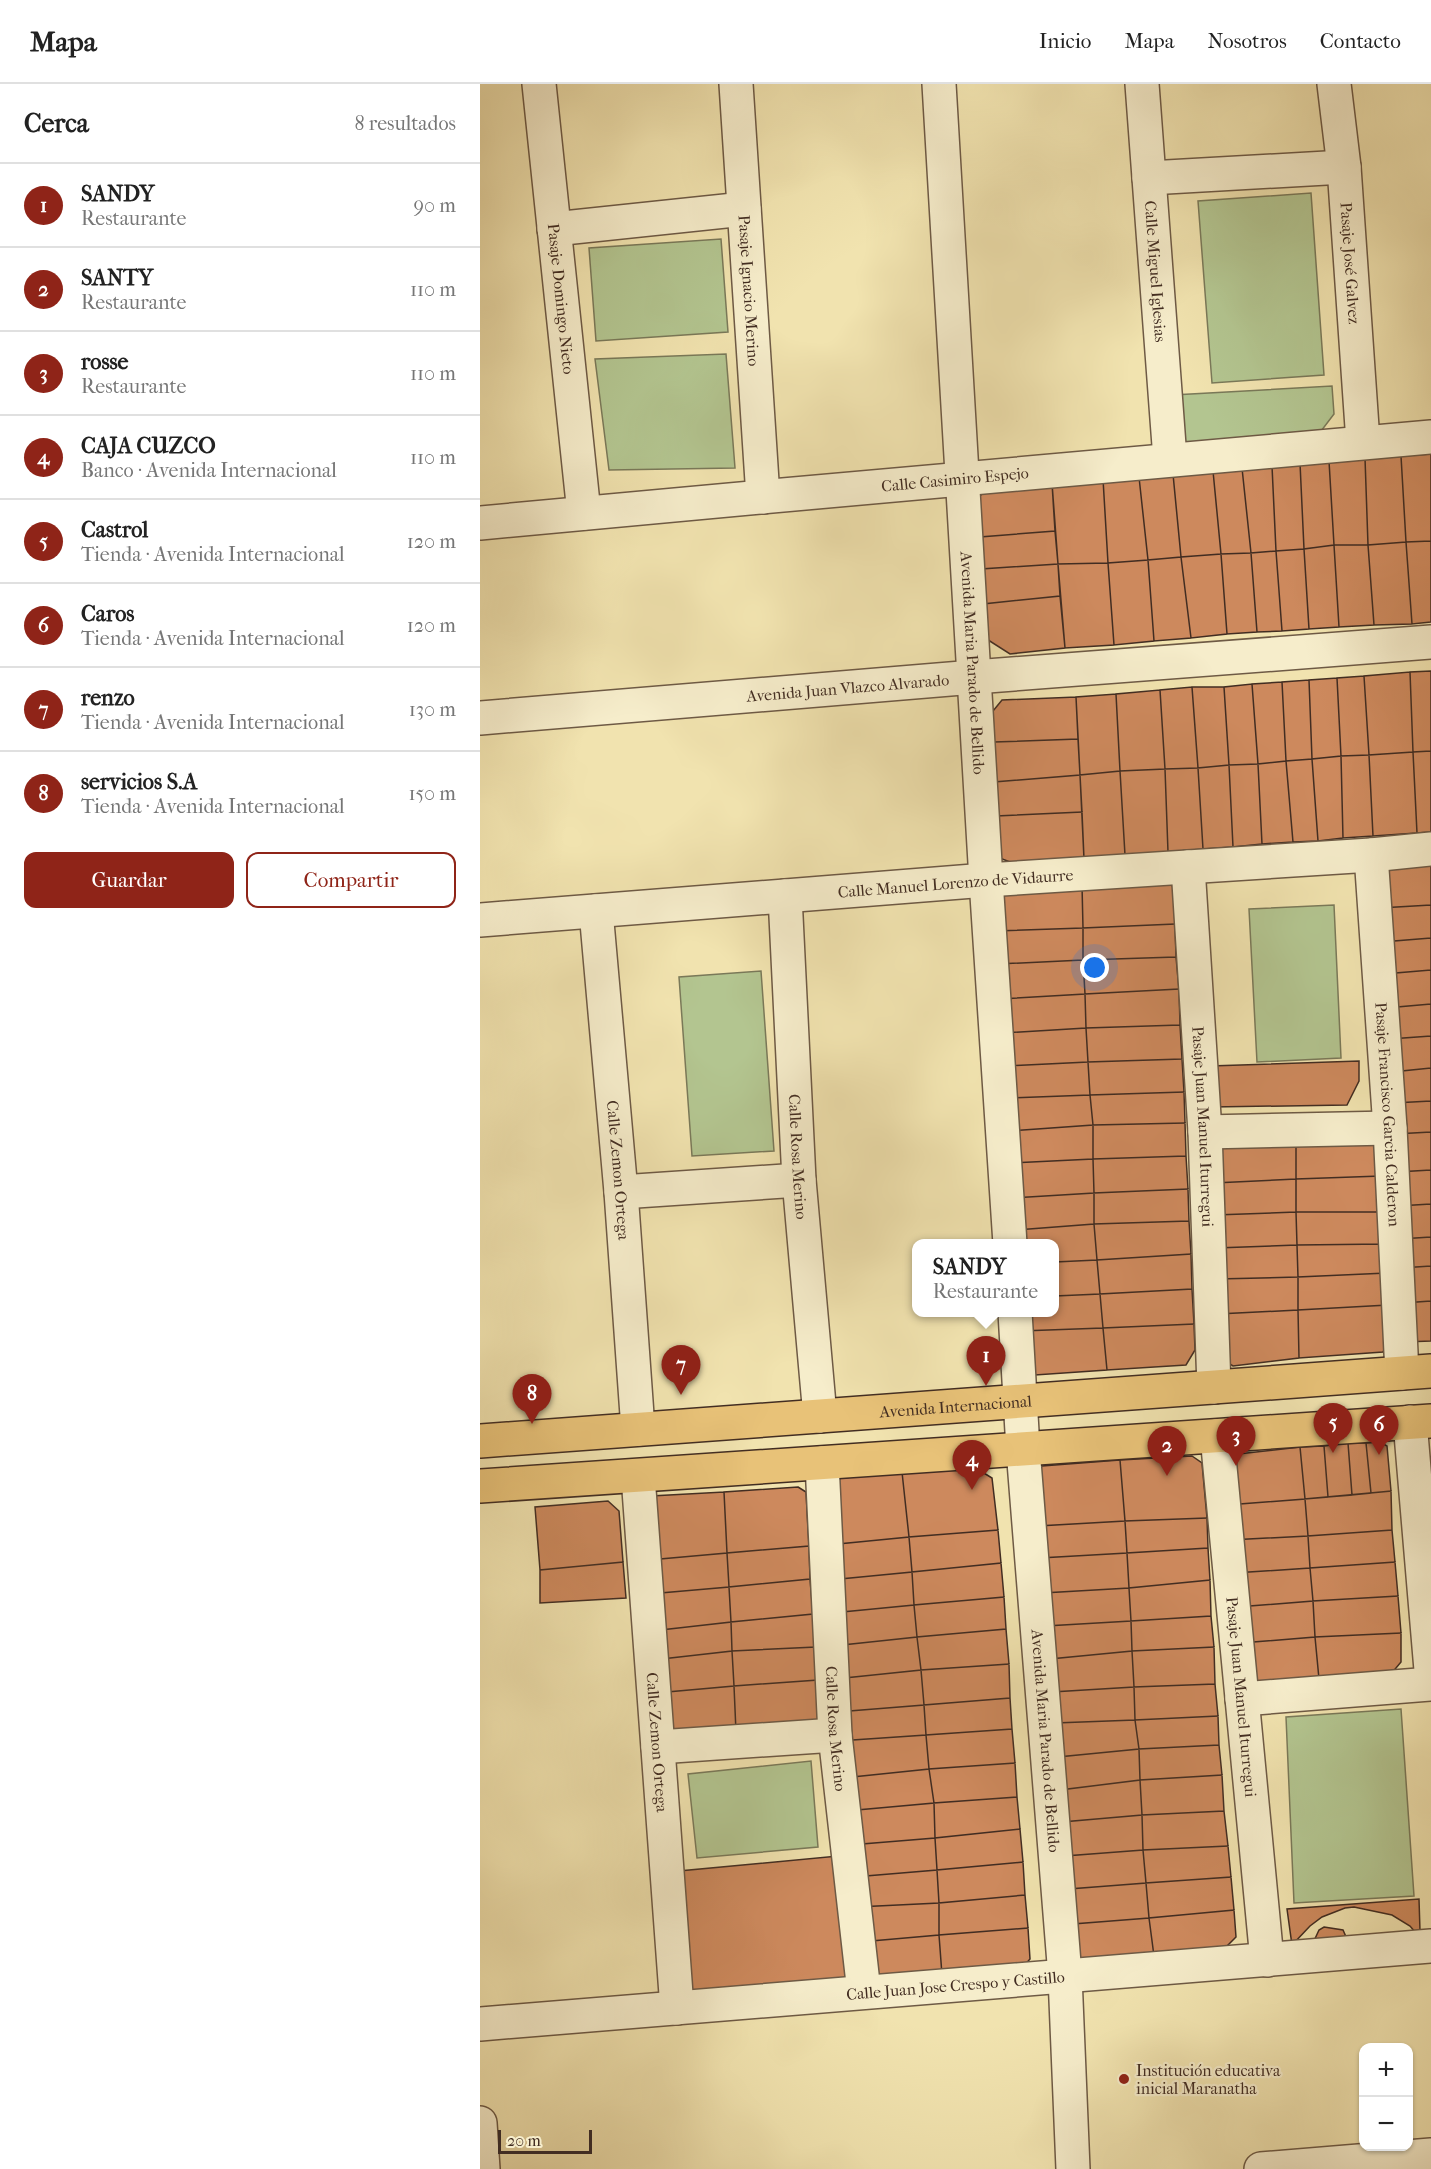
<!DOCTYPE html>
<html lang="es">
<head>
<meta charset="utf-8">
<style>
  body { margin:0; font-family:"IM FELL French Canon",serif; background:#f2f2f2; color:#222 }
  .controls { position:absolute; right:18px; bottom:18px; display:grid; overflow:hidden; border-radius:12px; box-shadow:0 2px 4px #0004 }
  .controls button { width:54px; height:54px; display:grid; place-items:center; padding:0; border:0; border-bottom:2px solid #e0e0e0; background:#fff; color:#222; font:30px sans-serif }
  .scale { position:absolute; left:18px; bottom:15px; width:94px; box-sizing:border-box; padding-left:6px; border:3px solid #422d22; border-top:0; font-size:16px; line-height:21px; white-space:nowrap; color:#422d22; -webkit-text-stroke:4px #f6edcb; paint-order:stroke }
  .you { position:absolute; left:615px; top:884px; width:21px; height:21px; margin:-15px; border:4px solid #fff; border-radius:50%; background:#1a73e8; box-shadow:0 0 0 9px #1a73e833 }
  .badge { display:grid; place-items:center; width:39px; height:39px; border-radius:50%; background:#8f2418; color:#fff; font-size:20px; font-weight:700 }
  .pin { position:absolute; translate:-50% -50px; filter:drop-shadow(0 2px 3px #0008) }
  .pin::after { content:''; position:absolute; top:32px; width:21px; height:18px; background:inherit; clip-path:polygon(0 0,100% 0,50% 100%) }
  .popup { position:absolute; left:432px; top:1155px; width:147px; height:78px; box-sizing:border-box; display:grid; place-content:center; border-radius:12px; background:#fff; filter:drop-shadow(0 2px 4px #0005); font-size:20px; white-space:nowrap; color:#767676 }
  .popup b { font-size:22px; color:#222 }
  .popup::after { content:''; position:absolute; left:50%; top:100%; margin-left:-12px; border:12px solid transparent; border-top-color:#fff }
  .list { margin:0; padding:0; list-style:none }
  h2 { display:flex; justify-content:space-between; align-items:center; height:78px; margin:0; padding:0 24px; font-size:26px }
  h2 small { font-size:20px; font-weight:400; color:#767676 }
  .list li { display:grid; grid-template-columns:39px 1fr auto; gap:18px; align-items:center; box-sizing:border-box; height:84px; padding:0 24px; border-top:2px solid #e0e0e0 }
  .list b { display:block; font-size:22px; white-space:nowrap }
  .list p { margin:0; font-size:20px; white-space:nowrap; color:#767676 }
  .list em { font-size:20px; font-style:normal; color:#767676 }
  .actions { display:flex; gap:12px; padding:18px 24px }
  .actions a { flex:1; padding:14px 0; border:2px solid #8f2418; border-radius:12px; text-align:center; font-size:21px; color:#8f2418 }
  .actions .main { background:#8f2418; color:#fff }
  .map { position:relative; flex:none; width:951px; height:2085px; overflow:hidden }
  header { display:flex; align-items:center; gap:36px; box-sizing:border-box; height:84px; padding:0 30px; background:#fff; border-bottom:2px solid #e0e0e0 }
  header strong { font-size:28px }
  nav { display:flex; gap:33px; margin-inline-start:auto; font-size:21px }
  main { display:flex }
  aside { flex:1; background:#fff }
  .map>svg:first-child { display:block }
  .green { fill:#b3c590; stroke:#7a7959; stroke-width:1.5 }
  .building { fill:#cd895d; stroke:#422d22; stroke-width:1.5 }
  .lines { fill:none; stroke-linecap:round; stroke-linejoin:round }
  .minor-casing { stroke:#6e5a45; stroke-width:36 }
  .major-casing { stroke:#422d22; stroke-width:36 }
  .minor { stroke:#f6edcb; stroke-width:33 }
  .major { stroke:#e8c278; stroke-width:33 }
  .poi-dot { fill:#8f2418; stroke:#f6edcb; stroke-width:2 }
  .labels { text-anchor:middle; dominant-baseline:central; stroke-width:4.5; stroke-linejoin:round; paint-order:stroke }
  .street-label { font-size:16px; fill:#422d22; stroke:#f6edcb }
  .poi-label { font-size:16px; fill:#422d22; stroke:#f6edcb; text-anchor:start }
</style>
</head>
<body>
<header>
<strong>Mapa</strong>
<nav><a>Inicio</a><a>Mapa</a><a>Nosotros</a><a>Contacto</a></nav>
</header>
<main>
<aside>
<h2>Cerca<small>8 resultados</small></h2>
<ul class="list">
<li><span class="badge">1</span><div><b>SANDY</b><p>Restaurante</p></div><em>90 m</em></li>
<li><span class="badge">2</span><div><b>SANTY</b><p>Restaurante</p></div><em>110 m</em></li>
<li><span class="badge">3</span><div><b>rosse</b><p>Restaurante</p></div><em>110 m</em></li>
<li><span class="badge">4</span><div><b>CAJA CUZCO</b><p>Banco · Avenida Internacional</p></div><em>110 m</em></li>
<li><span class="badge">5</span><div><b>Castrol</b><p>Tienda · Avenida Internacional</p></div><em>120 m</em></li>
<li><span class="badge">6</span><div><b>Caros</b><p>Tienda · Avenida Internacional</p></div><em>120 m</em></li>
<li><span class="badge">7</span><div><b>renzo</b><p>Tienda · Avenida Internacional</p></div><em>130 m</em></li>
<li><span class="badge">8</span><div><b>servicios S.A</b><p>Tienda · Avenida Internacional</p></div><em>150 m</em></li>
</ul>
<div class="actions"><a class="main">Guardar</a><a>Compartir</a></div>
</aside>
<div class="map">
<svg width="951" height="2085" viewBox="0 0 951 2085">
  <rect width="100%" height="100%" fill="#f1e3af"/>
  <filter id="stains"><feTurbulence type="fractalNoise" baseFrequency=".00333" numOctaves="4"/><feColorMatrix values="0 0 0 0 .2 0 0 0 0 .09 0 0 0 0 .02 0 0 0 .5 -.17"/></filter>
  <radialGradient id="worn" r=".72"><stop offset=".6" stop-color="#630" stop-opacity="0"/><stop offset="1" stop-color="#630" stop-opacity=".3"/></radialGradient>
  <path class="green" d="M831,109L844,291L732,299L718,117Z
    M241,155L248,248L116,257L109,164Z
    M246,270L255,384L129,386L115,275Z
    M852,302L854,330L835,355L708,360L697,356L693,311Z
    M854,821L861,974L777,978L769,825Z
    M281,887L294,1067L212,1072L199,893Z
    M921,1625L934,1812L814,1819L806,1633Z
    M331,1677L338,1763L217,1774L208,1690Z"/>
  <path class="building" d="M951,370V457L926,458L921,372Z
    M921,372L926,458L888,461L885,374Z
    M885,374L888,461H854L849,377Z
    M849,377L854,461L824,465L820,379Z
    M820,379L824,465L796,467L792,382Z
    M792,382L796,467L771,469L762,384Z
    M762,384L771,469L741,470L733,387Z
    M733,387L741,470L701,473L693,390Z
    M693,390L701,473L668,476L659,393Z
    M659,393L668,476L628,479L623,395Z
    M623,395L628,479L578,480L572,399Z
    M572,399L575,447L500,453L497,416L507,403Z
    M575,447L578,480L501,485L500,453Z
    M951,457V538L932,540L926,458Z
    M926,458L932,540L894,541L888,461Z
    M854,461H888L894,541L859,543Z
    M854,461L859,543L829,545L824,465Z
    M824,465L829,545L802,547L796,467Z
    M796,467L802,547L777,548L771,469Z
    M771,469L777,548L747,550L741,470Z
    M741,470L747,550L711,554L701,473Z
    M701,473L711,554L674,557L668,476Z
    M668,476L674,557L634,561L628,479Z
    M628,479L634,561L585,564L578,480Z
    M578,480L580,512L503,520L501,485Z
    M580,512L585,564L530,570L505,554L503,520Z
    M951,587V667L933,668L930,588Z
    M930,588L933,668L889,671L884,592Z
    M884,592L889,671L861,672L857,594Z
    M857,594L861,672L832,675L829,596Z
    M829,596L832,675L806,677L802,598Z
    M802,598L806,677L778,680L772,600Z
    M772,600L778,680L749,681L744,603Z
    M712,603L718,684L685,685L680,606Z
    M712,603H744L749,681L718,684Z
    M680,606L685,685L640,687L636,610Z
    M636,610L640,687L600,691L596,613Z
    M596,613L598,655L514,658L513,627L522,616Z
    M598,655L600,691L514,698V658Z
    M951,667V748L937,749L933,668Z
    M933,668L937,749L893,752L889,671Z
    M889,671L893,752L863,754L861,672Z
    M861,672L863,754L838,757L832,675Z
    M832,675L838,757L813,758L806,677Z
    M806,677L813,758L782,760L778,680Z
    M778,680L782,760L753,763L749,681Z
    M749,681L753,763L723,765L718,684Z
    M718,684L723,765L688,768L685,685Z
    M685,685L688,768L645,771L640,687Z
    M640,687L645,771L604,775L600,691Z
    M600,691L602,728L516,732L514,698Z
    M602,728L604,775L530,778L517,773L516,732Z
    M951,779V821L900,824L896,783Z
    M678,796L693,802L695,840L603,844L602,801Z
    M602,801L603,844L516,847L522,803Z
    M951,821V854L902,858L900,824Z
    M695,840L696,873L603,876V844Z
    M603,844V876L518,880L516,847Z
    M951,854V886L904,890L902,858Z
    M696,873L699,905L605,910L603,876Z
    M603,876L605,910L520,915L518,880Z
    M951,886V920L906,924L904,890Z
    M699,905L700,941L606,944L605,910Z
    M605,910L606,944L522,949L520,915Z
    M951,920V952L910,955L906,924Z
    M700,941L702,975L608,978L606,944Z
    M606,944L608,978L524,982L522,949Z
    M951,952V984L912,988L910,955Z
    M702,975L704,1008L610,1011L608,978Z
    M879,977V997L867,1021L732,1023L730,982Z
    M608,978L610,1011L526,1014L524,982Z
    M951,984V1017L914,1019L912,988Z
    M704,1008L705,1039L613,1041L610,1011Z
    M610,1011L613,1041L528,1047L526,1014Z
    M951,1017V1048L915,1050L914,1019Z
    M705,1039L706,1072L613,1075V1041Z
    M613,1041V1075L530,1079L528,1047Z
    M951,1048V1086L917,1088L915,1050Z
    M816,1056L901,1057V1092L816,1095Z
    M816,1056V1095L734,1099L740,1059Z
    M706,1072L708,1105L614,1109L613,1075Z
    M613,1075L614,1109L533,1114L530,1079Z
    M951,1086V1120L918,1122L917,1088Z
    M901,1092L903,1128H816V1095Z
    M816,1095V1128L735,1131L734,1099Z
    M708,1105L709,1137L614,1140V1109Z
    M614,1109V1140L535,1146L533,1114Z
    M951,1120V1153L920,1155L918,1122Z
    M816,1128H903L905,1160L817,1161Z
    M816,1128L817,1161L736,1164L735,1131Z
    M709,1137L711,1170L617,1176L614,1140Z
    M614,1140L617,1176L575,1178V1160H536L535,1146Z
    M951,1153V1182L921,1184L920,1155Z
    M905,1160L907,1189L818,1193L817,1161Z
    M817,1161L818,1193L737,1195L736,1164Z
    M711,1170L712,1205L620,1210L617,1176Z
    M617,1176L620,1210L575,1212V1178Z
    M951,1182V1217L923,1219L921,1184Z
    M907,1189L908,1221L818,1226V1193Z
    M818,1193V1226L738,1230L737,1195Z
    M712,1205L714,1240L623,1244L620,1210Z
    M620,1210L623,1244L541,1247L540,1228H575V1212Z
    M951,1217V1257L925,1258L923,1219Z
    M908,1221L909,1258L903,1268L819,1274L818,1226Z
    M818,1226L819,1274L753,1282L740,1274L738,1230Z
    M714,1240L715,1266L706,1281L627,1286L623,1244Z
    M623,1244L627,1286L555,1291L541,1247Z
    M900,1358L907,1362L911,1407L891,1409L886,1359Z
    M868,1359H886L891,1409L872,1411Z
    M868,1359L872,1411L848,1413L844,1362Z
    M844,1362L848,1413L825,1415L820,1363Z
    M820,1363L825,1415L747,1421L749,1371Z
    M712,1372L722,1379L727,1434L645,1437L640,1376Z
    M640,1376L645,1437L558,1442L555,1393L562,1382Z
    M494,1383L512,1394L518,1446L429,1453L422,1388Z
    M422,1388L429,1453L348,1461L353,1395Z
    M318,1403L326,1408L329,1462L247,1469L244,1408Z
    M911,1407L912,1446L828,1452L825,1415Z
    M244,1408L247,1469L169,1476L171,1412Z
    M825,1415L828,1452L750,1456L747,1421Z
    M128,1417L139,1427L143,1478L60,1486L55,1423Z
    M727,1434L728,1464L647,1469L645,1437Z
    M645,1437L647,1469L560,1474L558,1442Z
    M518,1446L521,1479L432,1488L429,1453Z
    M912,1446L915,1478L830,1484L828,1452Z
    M828,1452L830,1484L754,1489L750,1456Z
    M429,1453L432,1488L350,1496L348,1461Z
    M329,1462L330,1495L249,1503L247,1469Z
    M728,1464L730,1496L649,1504L647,1469Z
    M247,1469L249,1503L169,1510V1476Z
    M647,1469L649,1504L563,1509L560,1474Z
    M143,1478L146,1514L60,1519V1486Z
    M915,1478L918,1512L833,1517L830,1484Z
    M521,1479L524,1513L434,1521L432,1488Z
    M830,1484L833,1517L757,1523L754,1489Z
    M432,1488L434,1521L352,1529L350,1496Z
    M330,1495L333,1530L251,1538L249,1503Z
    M730,1496L731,1532L651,1537L649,1504Z
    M249,1503L251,1538L172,1547L169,1510Z
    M649,1504L651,1537L566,1542L563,1509Z
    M918,1512L921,1549L835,1553L833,1517Z
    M524,1513L526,1545L437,1553L434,1521Z
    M833,1517L835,1553L761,1559L757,1523Z
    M434,1521L437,1553L353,1562L352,1529Z
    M333,1530L336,1563L252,1567L251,1538Z
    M731,1532L734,1563L652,1567L651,1537Z
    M651,1537L652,1567L570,1575L566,1542Z
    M251,1538L252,1567L173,1576L172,1547Z
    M526,1545L529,1580L441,1586L437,1553Z
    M921,1549V1578L911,1590L839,1595L835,1553Z
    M437,1553L441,1586L355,1595L353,1562Z
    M835,1553L839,1595L772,1601L761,1559Z
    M336,1563L338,1596L254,1602L252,1567Z
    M734,1563L735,1600L654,1603L652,1567Z
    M252,1567L254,1602L176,1609L173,1576Z
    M652,1567L654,1603L572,1608L570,1575Z
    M529,1580L530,1614L444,1621L441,1586Z
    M441,1586L444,1621L357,1628L355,1595Z
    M338,1596L342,1636L256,1648L254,1602Z
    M735,1600L738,1632L655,1636L654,1603Z
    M254,1602L256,1648L180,1650L176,1609Z
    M654,1603L655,1636L575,1639L572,1608Z
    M530,1614L532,1645L446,1651L444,1621Z
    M444,1621L446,1651L358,1657L357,1628Z
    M738,1632L739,1661L659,1665L655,1636Z
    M655,1636L659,1665L578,1673L575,1639Z
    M532,1645L535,1679L449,1685L446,1651Z
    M446,1651L449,1685L363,1694L358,1657Z
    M739,1661L742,1691L660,1696L659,1665Z
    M659,1665L660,1696L580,1706L578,1673Z
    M535,1679L537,1713L454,1719L449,1685Z
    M449,1685L454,1719L366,1727L363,1694Z
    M742,1691L744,1727L662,1731L660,1696Z
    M660,1696L662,1731L582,1738L580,1706Z
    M537,1713L540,1745L455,1754L454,1719Z
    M454,1719L455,1754L370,1761L366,1727Z
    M744,1727L748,1762L663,1766L662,1731Z
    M662,1731L663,1766L585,1772L582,1738Z
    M540,1745L543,1778L457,1786L455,1754Z
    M455,1754L457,1786L374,1793L370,1761Z
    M748,1762L751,1793L666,1799L663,1766Z
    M663,1766L666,1799L589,1805L585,1772Z
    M358,1772L371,1900L208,1915L199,1787Z
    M543,1778L545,1811L459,1819L457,1786Z
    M457,1786L459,1819L377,1823L374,1793Z
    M751,1793L754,1826L669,1834L666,1799Z
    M666,1799L669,1834L593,1840L589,1805Z
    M545,1811L548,1844L459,1851V1819Z
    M939,1815L940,1847L936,1849L930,1842L912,1831L874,1823L865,1824L842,1833L830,1842L812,1861L807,1825Z
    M459,1819V1851L380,1858L377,1823Z
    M754,1826L756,1853L743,1866L674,1872L669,1834Z
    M669,1834L674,1872L605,1878L596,1870L593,1840Z
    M844,1843L863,1846L867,1855L833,1859L839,1846Z
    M548,1844L550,1875L542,1884L462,1891L459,1851Z
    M459,1851L462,1891L384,1892L380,1858Z"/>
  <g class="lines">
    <g class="minor-casing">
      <g id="minor">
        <path id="s1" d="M59,0L104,429"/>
        <path id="s2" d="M256,0L283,413"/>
        <path id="s3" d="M459,0L506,796L530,1160"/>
        <path id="s4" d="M662,0L690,375"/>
        <path id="s5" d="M854,0L864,83L883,358"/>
        <path d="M669,94L864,83"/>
        <path d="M74,145L264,125"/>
        <path id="s6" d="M0,439C317,410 634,379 951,353"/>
        <path id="s7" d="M0,634L494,593L951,558"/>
        <path id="s8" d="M891,771L910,1044L922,1289"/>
        <path id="s9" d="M708,783L725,1048L734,1303"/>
        <path id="s10" d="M305,812L319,1096L340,1332"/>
        <path id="s11" d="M116,827L141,1108L158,1345"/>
        <path id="s12" d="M0,836L506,796L891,771L951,765"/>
        <path d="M725,1048L910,1044"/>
        <path d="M141,1108L319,1096"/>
        <path id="s13" d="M535,1228L543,1365L585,1892L593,2085"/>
        <path d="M930,1338L951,1586"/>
        <path id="s14" d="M737,1352L787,1876"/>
        <path id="s15" d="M342,1379L355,1651L384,1908"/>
        <path id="s16" d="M158,1392L197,1924"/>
        <path d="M762,1615L951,1600"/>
        <path d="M178,1663L355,1651"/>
        <path id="s17" d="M0,1940L951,1862"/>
        <path d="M0,2039L3,2085"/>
        <path d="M781,2085L951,2071"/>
      </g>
    </g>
    <g class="major-casing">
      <g id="major">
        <path id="s18" d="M0,1357L951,1287"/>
        <path d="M0,1402L951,1337"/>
      </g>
    </g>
    <use href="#minor" class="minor"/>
    <use href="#major" class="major"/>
  </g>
  <circle class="poi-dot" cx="644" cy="1995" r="6"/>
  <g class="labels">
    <g class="street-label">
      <text stroke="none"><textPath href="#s5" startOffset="180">Pasaje José Galvez</textPath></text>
      <text stroke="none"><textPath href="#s4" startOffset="188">Calle Miguel Iglesias</textPath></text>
      <text stroke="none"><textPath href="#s2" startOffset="207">Pasaje Ignacio Merino</textPath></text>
      <text stroke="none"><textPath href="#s1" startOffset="216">Pasaje Domingo Nieto</textPath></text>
      <text stroke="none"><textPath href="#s6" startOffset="477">Calle Casimiro Espejo</textPath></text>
      <text stroke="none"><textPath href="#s3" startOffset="580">Avenida Maria Parado de Bellido</textPath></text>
      <text stroke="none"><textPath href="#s7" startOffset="369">Avenida Juan Vlazco Alvarado</textPath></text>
      <text stroke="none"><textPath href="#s12" startOffset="477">Calle Manuel Lorenzo de Vidaurre</textPath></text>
      <text stroke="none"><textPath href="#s8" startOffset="260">Pasaje Francisco Garcia Calderon</textPath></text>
      <text stroke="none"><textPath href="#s9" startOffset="260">Pasaje Juan Manuel Iturregui</textPath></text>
      <text stroke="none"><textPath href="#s10" startOffset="261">Calle Rosa Merino</textPath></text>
      <text stroke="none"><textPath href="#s11" startOffset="260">Calle Zemon Ortega</textPath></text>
      <text stroke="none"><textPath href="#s18" startOffset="477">Avenida Internacional</textPath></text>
      <text stroke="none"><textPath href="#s14" startOffset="262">Pasaje Juan Manuel Iturregui</textPath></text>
      <text stroke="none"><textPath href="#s15" startOffset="266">Calle Rosa Merino</textPath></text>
      <text stroke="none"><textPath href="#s13" startOffset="430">Avenida Maria Parado de Bellido</textPath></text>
      <text stroke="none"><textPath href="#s16" startOffset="267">Calle Zemon Ortega</textPath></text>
      <text stroke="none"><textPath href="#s17" startOffset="477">Calle Juan Jose Crespo y Castillo</textPath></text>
    </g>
    <g class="poi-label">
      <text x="656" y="1986">Institución educativa<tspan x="656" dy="18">inicial Maranatha</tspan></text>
    </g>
  </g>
  <rect width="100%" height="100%" filter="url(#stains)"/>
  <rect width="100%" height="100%" fill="url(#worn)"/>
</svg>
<div class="controls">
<button>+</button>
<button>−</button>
</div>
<div class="scale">20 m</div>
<div class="you"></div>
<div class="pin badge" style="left:506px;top:1302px">1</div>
<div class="popup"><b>SANDY</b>Restaurante</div>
<div class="pin badge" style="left:687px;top:1392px">2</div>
<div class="pin badge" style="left:756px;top:1382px">3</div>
<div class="pin badge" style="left:492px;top:1406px">4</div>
<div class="pin badge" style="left:853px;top:1369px">5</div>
<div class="pin badge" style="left:899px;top:1371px">6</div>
<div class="pin badge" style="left:201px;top:1311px">7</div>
<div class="pin badge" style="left:52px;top:1340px">8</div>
</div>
</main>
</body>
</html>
